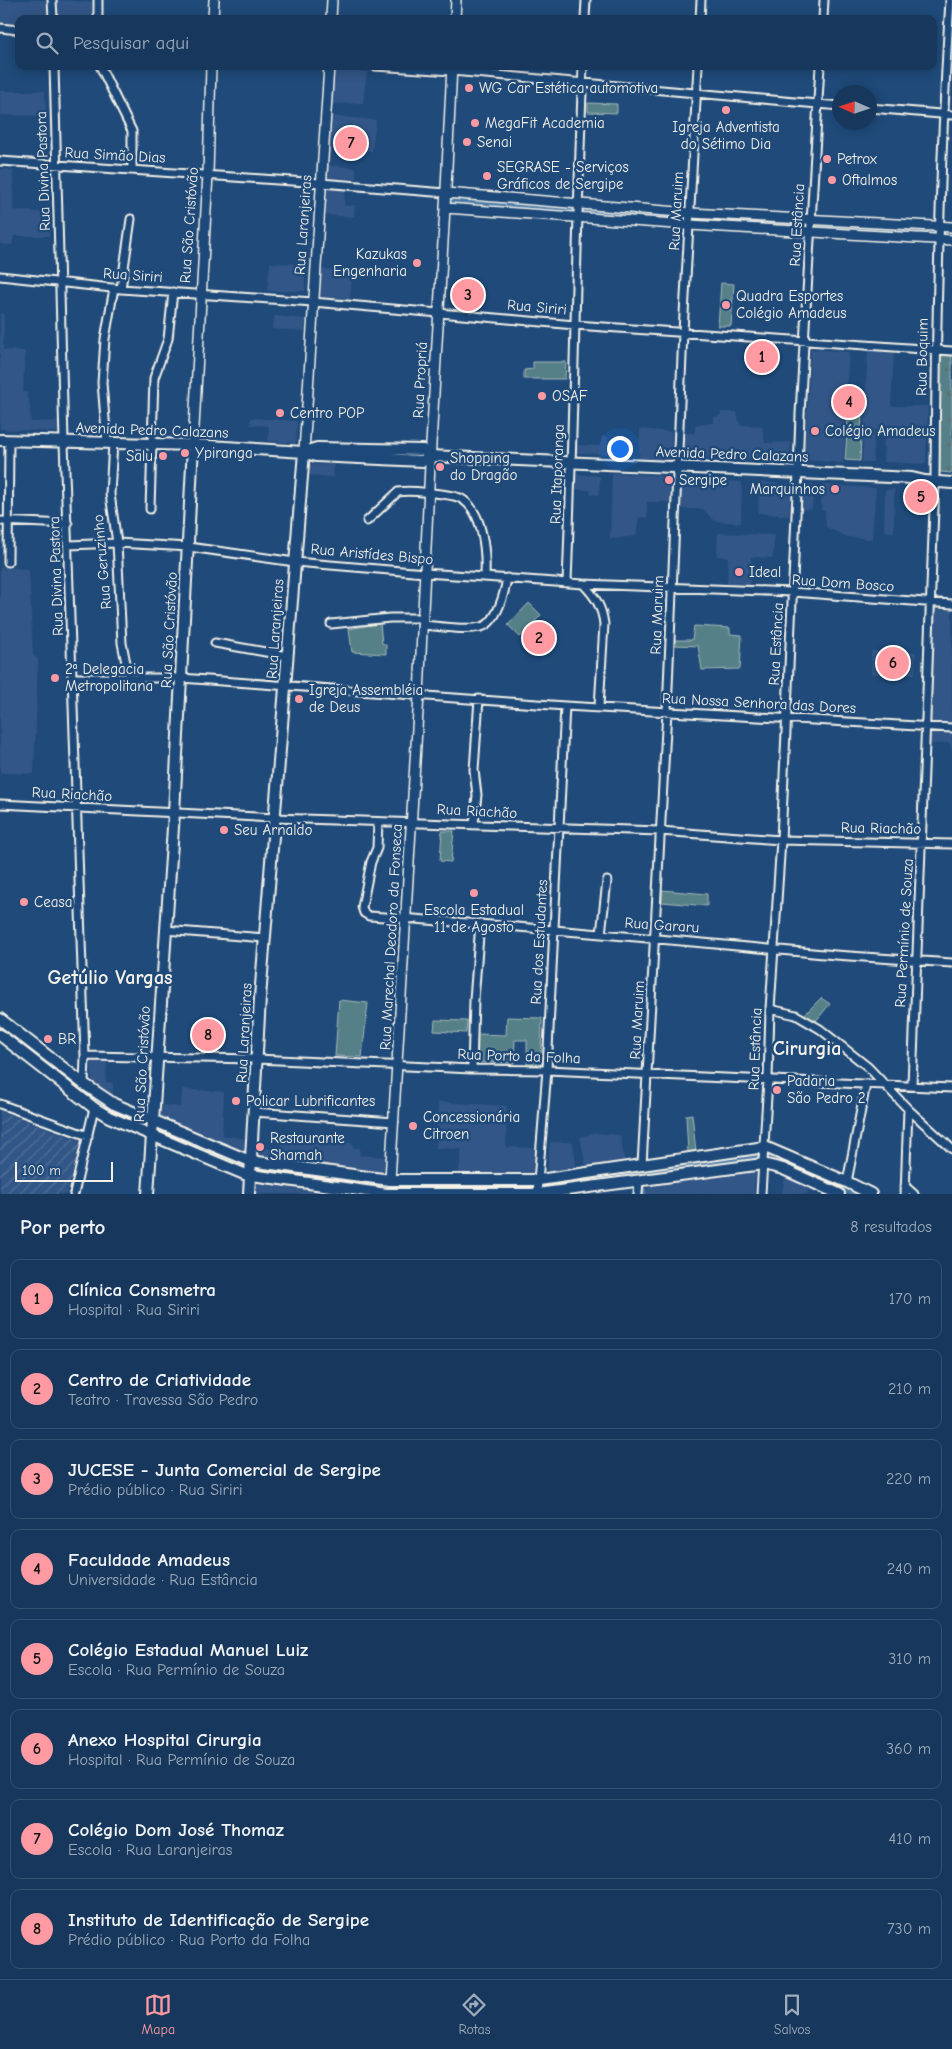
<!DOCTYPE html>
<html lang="pt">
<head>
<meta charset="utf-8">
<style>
  body { margin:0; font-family:"Comic Neue",sans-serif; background:#203f62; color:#f1f3f6 }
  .compass { position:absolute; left:832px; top:85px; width:45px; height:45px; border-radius:50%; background:#17385c; box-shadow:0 2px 12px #0003; rotate:273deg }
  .scale { position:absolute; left:15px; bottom:12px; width:98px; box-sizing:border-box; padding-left:5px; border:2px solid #f4f1e8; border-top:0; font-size:14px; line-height:18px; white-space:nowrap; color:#f4f1e8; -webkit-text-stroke:4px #1f4a7a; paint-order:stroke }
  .you { position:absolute; left:619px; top:448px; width:18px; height:18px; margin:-12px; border:4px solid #fff; border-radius:50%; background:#1a73e8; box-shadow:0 0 0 8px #1a73e833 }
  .badge { display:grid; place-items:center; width:32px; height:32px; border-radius:50%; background:#ff9aa2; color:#111; font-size:16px; font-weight:700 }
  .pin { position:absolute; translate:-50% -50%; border:2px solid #fff; box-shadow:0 1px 5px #0006 }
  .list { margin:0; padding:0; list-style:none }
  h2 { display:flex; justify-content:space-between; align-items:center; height:65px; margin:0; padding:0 20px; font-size:21px }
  h2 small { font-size:16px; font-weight:400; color:#9eacbb }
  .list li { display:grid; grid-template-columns:32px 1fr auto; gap:15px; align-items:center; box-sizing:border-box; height:80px; margin:0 10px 10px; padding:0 10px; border:1px solid #365272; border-radius:10px }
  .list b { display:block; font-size:19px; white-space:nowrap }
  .list p { margin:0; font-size:16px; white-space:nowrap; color:#9eacbb }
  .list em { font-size:16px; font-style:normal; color:#9eacbb }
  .icon { flex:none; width:28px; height:28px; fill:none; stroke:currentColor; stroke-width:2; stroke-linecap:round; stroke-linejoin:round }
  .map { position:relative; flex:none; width:952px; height:1194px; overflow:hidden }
  .search { position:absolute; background:#17385c; box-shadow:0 2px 12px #0003; left:15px; right:15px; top:15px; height:55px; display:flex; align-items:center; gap:12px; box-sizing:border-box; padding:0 18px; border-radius:10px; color:#9eacbb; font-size:19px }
  .sheet { height:785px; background:#17385c }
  nav { display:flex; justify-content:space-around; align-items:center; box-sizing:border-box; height:70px; border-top:1px solid #365272; background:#17385c; font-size:14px; color:#9eacbb }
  nav a { display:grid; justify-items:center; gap:2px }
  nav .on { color:#ff9aa2 }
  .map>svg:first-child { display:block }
  .built { fill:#335787 }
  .industrial { fill:url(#industrial-furrows) }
  .green { fill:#578087; stroke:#a6b8b8 }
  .park { fill:url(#park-tufts); stroke:#a6b8b8 }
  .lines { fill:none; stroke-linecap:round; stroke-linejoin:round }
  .canal { stroke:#4978a5; stroke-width:7 }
  .minor-casing { stroke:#f4f1e8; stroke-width:11 }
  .tertiary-casing { stroke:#f4f1e8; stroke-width:12 }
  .secondary-casing { stroke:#f4f1e8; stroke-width:14 }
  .minor { stroke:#1f4a7a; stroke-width:7 }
  .tertiary { stroke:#1f4a7a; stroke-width:9 }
  .secondary { stroke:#1f4a7a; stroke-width:10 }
  .poi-dot { fill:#ff9aa2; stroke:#1f4a7a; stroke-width:2 }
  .labels { text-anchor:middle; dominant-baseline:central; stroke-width:5; stroke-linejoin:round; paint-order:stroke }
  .poi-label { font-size:15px; fill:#f4f1e8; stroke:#1f4a7a; text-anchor:start }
  .street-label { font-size:15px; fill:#f4f1e8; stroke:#1f4a7a }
  .district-label { font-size:20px; font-weight:bold; fill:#f4f1e8; stroke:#1f4a7a }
</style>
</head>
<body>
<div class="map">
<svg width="952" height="1194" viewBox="0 0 952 1194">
  <defs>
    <pattern id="industrial-furrows" width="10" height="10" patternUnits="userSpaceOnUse" patternTransform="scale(1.25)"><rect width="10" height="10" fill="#335787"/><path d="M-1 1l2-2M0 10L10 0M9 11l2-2" fill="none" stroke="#517098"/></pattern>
    <pattern id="park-tufts" width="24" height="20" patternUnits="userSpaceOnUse" patternTransform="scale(1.25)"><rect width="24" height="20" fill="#578087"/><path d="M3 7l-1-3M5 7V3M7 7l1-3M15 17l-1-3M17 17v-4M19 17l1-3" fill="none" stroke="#51676a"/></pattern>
  </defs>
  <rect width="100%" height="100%" fill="#1f4a7a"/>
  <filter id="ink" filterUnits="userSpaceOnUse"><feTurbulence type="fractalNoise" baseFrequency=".02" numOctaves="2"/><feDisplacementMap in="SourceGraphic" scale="10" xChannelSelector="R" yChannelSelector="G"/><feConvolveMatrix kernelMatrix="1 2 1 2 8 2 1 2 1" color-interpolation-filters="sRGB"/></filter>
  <g filter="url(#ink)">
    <path class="built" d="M0,0H46L47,19H19V25L0,22Z
      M57,0L92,2V18L57,19Z
      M333,70L367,72L363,103L330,104Z
      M0,91H45L46,116L0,115Z
      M329,116L376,120L372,151L328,147Z
      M327,165L356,168V179L326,177Z
      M0,169L13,170V210L48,213L49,236H14L12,245L0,244Z
      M325,188L345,190L344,206L355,205L354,217L323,215Z
      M270,263L305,264V291H267Z
      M319,269L352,271L350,300L317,296Z
      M0,313L4,314L3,350L25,351L23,392L28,393L26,397L29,398L31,422L58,421V432L0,429Z
      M275,316L305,319V331L272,329Z
      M811,349L849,352L846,397L865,399L868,350L894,352L891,406H928L926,464L883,462L884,429L874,430L873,462H862L865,409L847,408L843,463L804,460Z
      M721,412H737L740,425L762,426L765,443L791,442L789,462L682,456L683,433H695V425L714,423V417L720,416Z
      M251,418L297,421L296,443L268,441L269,426L250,425Z
      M640,429L672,432L671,460L639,458Z
      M602,436L608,437L607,454L576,453V445L600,446Z
      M307,464L334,465L333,477L306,475Z
      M612,473L670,476V502H647V518L639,517L636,536L610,539Z
      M573,474L600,476L599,495L591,494L590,490L574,489Z
      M683,479L742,482L741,523L714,521L703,509H681Z
      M759,482L791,485L789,516L758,513Z
      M814,484L812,509L801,510L802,485Z
      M822,485L876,488L872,539L847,537L826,527L825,511L821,510Z
      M894,489V532L884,531L885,490Z
      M718,533L774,535L773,558L751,557L750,586L727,585L728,557L717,556Z
      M0,567L29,569L33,655L38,659L34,774L0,773Z
      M930,609L952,610V724H927Z
      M871,651L916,652L915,674H871Z
      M929,731L952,733V754L950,743L929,744Z
      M91,1059L107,1060L106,1082L113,1083V1099L92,1086Z
      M182,1089L224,1092L222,1135L247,1139L246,1154L158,1118L159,1105L181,1107Z
      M438,1102L507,1106L506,1147L534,1148L533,1175L458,1176L462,1149L436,1148Z
      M594,1133L620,1135L625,1163L586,1168L580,1137Z
      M282,1137L353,1143V1148H360L359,1155L385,1157L384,1176L259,1158L260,1147L281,1150Z
      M550,1142H573L577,1172L547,1175Z
      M756,1172L754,1194H647L649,1180Z
      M785,1176L809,1187L808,1194H782Z
      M257,1184L338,1194H257Z"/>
    <path class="industrial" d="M0,1111L81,1141L67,1194H0Z"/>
    <path class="green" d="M588,103L617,104V113L588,112Z
      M721,283L734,284L731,326H718Z
      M533,362H566L565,379H524V370L533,369Z
      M857,412L862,413L860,461L845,460L848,420L858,419Z
      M529,603L541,615L520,637L508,625Z
      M380,623L382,643L386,645V654L352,652L349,629Z
      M694,626L730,628V634L742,635L740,669L702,670L698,646L674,645V640H692Z
      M442,831H454L451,862L440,861Z
      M662,890L707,894V906L662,902Z
      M821,998L830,1004L815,1022L804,1015Z
      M339,1000L368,1003L362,1057L335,1056Z
      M507,1017L542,1018L541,1065H527V1040H515L514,1063L476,1062L477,1034L506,1035Z
      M435,1020L467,1021L466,1033L434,1031Z
      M692,1114L696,1152L688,1153L686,1115Z"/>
    <path class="park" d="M940,355H952V473L940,472Z"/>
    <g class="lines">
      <path class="canal" d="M451,202L558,208L669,218L952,234
        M0,1028L100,1106L255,1170L386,1187L450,1185L530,1188L562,1185L645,1170L756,1156H774L855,1194
        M643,1194V1191"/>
      <g class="minor-casing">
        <path id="minor" d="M52,0L53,19
          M98,19V0
          M585,19L586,0
          M700,19L701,0
          M823,19L824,0
          M0,28L19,30
          M54,66L64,442L85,1056L84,1084
          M100,66L132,131V170
          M375,66L452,71L840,106
          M870,108L952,115
          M0,161L321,183L446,193
          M0,276L121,289L313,302L575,325L952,351
          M121,289L131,219
          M107,443L102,383L105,339L114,288
          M113,443L110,494L117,543L122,643L129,678
          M935,475C936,317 940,158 950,0
          M150,509L154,378L168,339L173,292
          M0,521L68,524
          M367,521L398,492C409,490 422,492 433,493C442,494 452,495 460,498C484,510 486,554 485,576
          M69,545L117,543L189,547L295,562L425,573L583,584L792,592L952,604
          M8,562L9,440
          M567,582C574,410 576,238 583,66
          M583,584C595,596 602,607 604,624L599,707
          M331,624L390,618H422
          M422,625C440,626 463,631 481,627C497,624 505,591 507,578
          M215,643L288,656
          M73,678H181L565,706L952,728
          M0,804L275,818L660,831L781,840L952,844
          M378,822L377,848L371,862L362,907L364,913L369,916C525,926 680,941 835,955C874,958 913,960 952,963
          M474,824L477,795L474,770L479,699
          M165,930L265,938
          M601,934L607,881
          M770,1009L796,1015L820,1029L868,1067L908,1109L952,1149
          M85,1056L257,1059L472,1069L547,1070L952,1088
          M472,1069L474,1000L480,923
          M912,1085L935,482
          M0,1104L88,1136
          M254,1112L394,1122
          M642,1165L667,711L683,332L698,66
          M847,1182L866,1084
          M905,1186L914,1194
          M74,1194L94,1108
          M537,1194L547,1070L565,706
          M638,1194L639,1180
          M761,1194L768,1080L770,1009L781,840L798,472L800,414L820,66
          M905,1194L908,1109"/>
      </g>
      <g class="tertiary-casing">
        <path id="tertiary" d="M213,19L214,0
          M331,19L332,0
          M455,19L456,0
          M446,193L690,213L952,227
          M445,208L689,225L952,240
          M193,445L208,174L211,66
          M304,452L329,66
          M390,1180L419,695L431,444L445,208L452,66"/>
      </g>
      <g class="secondary-casing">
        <path id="secondary" d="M0,440L193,445L304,452L317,448L423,450L430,456
          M304,452L316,456L423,461L430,456L912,478L925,481L952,483
          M0,1019L84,1084L114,1104L250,1161L390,1180H539L765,1147L847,1182L871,1194
          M0,1035L94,1108L109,1117L244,1174L387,1194H537L763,1164L783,1169L839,1194
          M148,1194L174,813L193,445
          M249,1194L260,998L304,452"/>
      </g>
      <use href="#minor" class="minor"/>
      <use href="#tertiary" class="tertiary"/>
      <use href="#secondary" class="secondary"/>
    </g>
  </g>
  <g class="poi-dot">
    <circle cx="469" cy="88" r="5"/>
    <circle cx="726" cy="110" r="5"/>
    <circle cx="475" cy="123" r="5"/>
    <circle cx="467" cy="142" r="5"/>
    <circle cx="827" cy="159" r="5"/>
    <circle cx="487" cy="176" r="5"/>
    <circle cx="832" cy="180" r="5"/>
    <circle cx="417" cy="263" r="5"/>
    <circle cx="726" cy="305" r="5"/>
    <circle cx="542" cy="396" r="5"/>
    <circle cx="280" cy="413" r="5"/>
    <circle cx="815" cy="431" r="5"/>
    <circle cx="185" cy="453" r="5"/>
    <circle cx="163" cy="456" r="5"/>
    <circle cx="440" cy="467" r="5"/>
    <circle cx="669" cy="480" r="5"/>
    <circle cx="835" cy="489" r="5"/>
    <circle cx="739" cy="572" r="5"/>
    <circle cx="55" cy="678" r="5"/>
    <circle cx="299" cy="699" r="5"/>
    <circle cx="224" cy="830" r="5"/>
    <circle cx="474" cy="893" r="5"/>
    <circle cx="24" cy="902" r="5"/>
    <circle cx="48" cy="1039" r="5"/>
    <circle cx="777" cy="1090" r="5"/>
    <circle cx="236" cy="1101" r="5"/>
    <circle cx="413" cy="1126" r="5"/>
    <circle cx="260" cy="1147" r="5"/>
  </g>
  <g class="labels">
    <g class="poi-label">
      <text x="479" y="88">WG Car Estética automotiva</text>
      <text x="485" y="123">MegaFit Academia</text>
      <text x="726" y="127" text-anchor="middle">Igreja Adventista<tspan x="726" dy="17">do Sétimo Dia</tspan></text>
      <text x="477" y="142">Senai</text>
      <text x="837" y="159">Petrox</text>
      <text x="497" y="167">SEGRASE - Serviços<tspan x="497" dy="17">Gráficos de Sergipe</tspan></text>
      <text x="842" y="180">Oftalmos</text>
      <text x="407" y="254" text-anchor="end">Kazukas<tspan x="407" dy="17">Engenharia</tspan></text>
      <text x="736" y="296">Quadra Esportes<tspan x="736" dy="17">Colégio Amadeus</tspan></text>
      <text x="552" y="396">OSAF</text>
      <text x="290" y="413">Centro POP</text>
      <text x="825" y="431">Colégio Amadeus</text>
      <text x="195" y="453">Ypiranga</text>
      <text x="153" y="456" text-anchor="end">Salu</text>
      <text x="450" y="458">Shopping<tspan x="450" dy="17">do Dragão</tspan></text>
      <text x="679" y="480">Sergipe</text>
      <text x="825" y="489" text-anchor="end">Marquinhos</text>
      <text x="749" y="572">Ideal</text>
      <text x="65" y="669">2ª Delegacia<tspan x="65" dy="17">Metropolitana</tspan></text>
      <text x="309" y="690">Igreja Assembléia<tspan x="309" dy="17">de Deus</tspan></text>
      <text x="234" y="830">Seu Arnaldo</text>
      <text x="34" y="902">Ceasa</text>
      <text x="474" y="910" text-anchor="middle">Escola Estadual<tspan x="474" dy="17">11 de Agosto</tspan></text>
      <text x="58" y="1039">BR</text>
      <text x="787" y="1081">Padaria<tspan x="787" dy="17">São Pedro 2</tspan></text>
      <text x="246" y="1101">Policar Lubrificantes</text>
      <text x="423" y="1117">Concessionária<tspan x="423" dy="17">Citroen</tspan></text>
      <text x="270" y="1138">Restaurante<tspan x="270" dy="17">Shamah</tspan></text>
    </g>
    <g class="street-label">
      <text transform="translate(115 155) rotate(3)">Rua Simão Dias</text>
      <text transform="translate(43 171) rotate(-92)">Rua Divina Pastora</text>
      <text transform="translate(676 211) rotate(-87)">Rua Maruim</text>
      <text transform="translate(189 225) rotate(-86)">Rua São Cristóvão</text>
      <text transform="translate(303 225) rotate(-86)">Rua Laranjeiras</text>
      <text transform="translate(797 225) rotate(-87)">Rua Estância</text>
      <text transform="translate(133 275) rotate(4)">Rua Siriri</text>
      <text transform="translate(537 307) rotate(5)">Rua Siriri</text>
      <text transform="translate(922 357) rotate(-89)">Rua Boquim</text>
      <text transform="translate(420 380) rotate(-87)">Rua Propriá</text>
      <text transform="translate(152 430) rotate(2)">Avenida Pedro Calazans</text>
      <text transform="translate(732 454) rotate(2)">Avenida Pedro Calazans</text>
      <text transform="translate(557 474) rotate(-88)">Rua Itaporanga</text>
      <text transform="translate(372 554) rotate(5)">Rua Aristídes Bispo</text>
      <text transform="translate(102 562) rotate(-95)">Rua Geruzinho</text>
      <text transform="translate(56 576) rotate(-92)">Rua Divina Pastora</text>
      <text transform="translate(843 583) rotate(4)">Rua Dom Bosco</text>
      <text transform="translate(657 615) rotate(-88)">Rua Maruim</text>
      <text transform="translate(275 629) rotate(-86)">Rua Laranjeiras</text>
      <text transform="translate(169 630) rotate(-87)">Rua São Cristóvão</text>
      <text transform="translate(776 644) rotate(-87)">Rua Estância</text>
      <text transform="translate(759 703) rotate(3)">Rua Nossa Senhora das Dores</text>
      <text transform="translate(72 794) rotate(3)">Rua Riachão</text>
      <text transform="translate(477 811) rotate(3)">Rua Riachão</text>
      <text transform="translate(881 828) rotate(1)">Rua Riachão</text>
      <text transform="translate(662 925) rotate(4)">Rua Gararu</text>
      <text transform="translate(904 933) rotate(-87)">Rua Permínio de Souza</text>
      <text transform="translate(391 937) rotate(-87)">Rua Marechal Deodoro da Fonseca</text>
      <text transform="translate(539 942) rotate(-87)">Rua dos Estudantes</text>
      <text transform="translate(637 1020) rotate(-87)">Rua Maruim</text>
      <text transform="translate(244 1033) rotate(-87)">Rua Laranjeiras</text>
      <text transform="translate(755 1049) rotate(-88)">Rua Estância</text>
      <text transform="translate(519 1056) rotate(2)">Rua Porto da Folha</text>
      <text transform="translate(142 1064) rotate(-87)">Rua São Cristóvão</text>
    </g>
    <g class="district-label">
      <text x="110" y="977">Getúlio Vargas</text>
      <text x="807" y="1048">Cirurgia</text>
    </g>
  </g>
</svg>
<svg class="compass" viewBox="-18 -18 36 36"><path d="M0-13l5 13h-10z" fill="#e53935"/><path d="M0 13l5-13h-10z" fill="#9eacbb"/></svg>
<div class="scale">100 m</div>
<div class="you"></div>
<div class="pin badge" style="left:762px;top:357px">1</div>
<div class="pin badge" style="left:539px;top:638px">2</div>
<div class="pin badge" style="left:468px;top:295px">3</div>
<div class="pin badge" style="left:849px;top:402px">4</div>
<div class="pin badge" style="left:921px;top:497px">5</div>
<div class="pin badge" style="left:893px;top:663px">6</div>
<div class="pin badge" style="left:351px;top:143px">7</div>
<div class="pin badge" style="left:208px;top:1035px">8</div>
<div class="search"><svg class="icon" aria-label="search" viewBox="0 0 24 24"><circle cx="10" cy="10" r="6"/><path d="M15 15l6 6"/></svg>Pesquisar aqui</div>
</div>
<section class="sheet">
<h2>Por perto<small>8 resultados</small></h2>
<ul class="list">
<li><span class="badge">1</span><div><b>Clínica Consmetra</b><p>Hospital · Rua Siriri</p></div><em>170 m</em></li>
<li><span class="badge">2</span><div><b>Centro de Criatividade</b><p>Teatro · Travessa São Pedro</p></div><em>210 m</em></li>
<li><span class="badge">3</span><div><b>JUCESE - Junta Comercial de Sergipe</b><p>Prédio público · Rua Siriri</p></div><em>220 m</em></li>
<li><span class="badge">4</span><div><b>Faculdade Amadeus</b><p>Universidade · Rua Estância</p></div><em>240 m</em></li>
<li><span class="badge">5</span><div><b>Colégio Estadual Manuel Luiz</b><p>Escola · Rua Permínio de Souza</p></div><em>310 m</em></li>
<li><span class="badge">6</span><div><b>Anexo Hospital Cirurgia</b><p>Hospital · Rua Permínio de Souza</p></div><em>360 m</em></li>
<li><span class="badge">7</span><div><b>Colégio Dom José Thomaz</b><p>Escola · Rua Laranjeiras</p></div><em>410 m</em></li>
<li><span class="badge">8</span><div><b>Instituto de Identificação de Sergipe</b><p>Prédio público · Rua Porto da Folha</p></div><em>730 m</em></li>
</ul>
</section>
<nav>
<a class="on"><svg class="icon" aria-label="map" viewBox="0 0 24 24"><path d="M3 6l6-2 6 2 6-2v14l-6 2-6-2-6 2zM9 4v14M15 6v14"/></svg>Mapa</a>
<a><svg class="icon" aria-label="directions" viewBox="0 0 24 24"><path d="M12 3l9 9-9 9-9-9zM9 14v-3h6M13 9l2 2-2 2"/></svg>Rotas</a>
<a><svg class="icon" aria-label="saved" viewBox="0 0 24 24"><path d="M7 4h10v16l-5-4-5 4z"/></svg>Salvos</a>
</nav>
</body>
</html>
